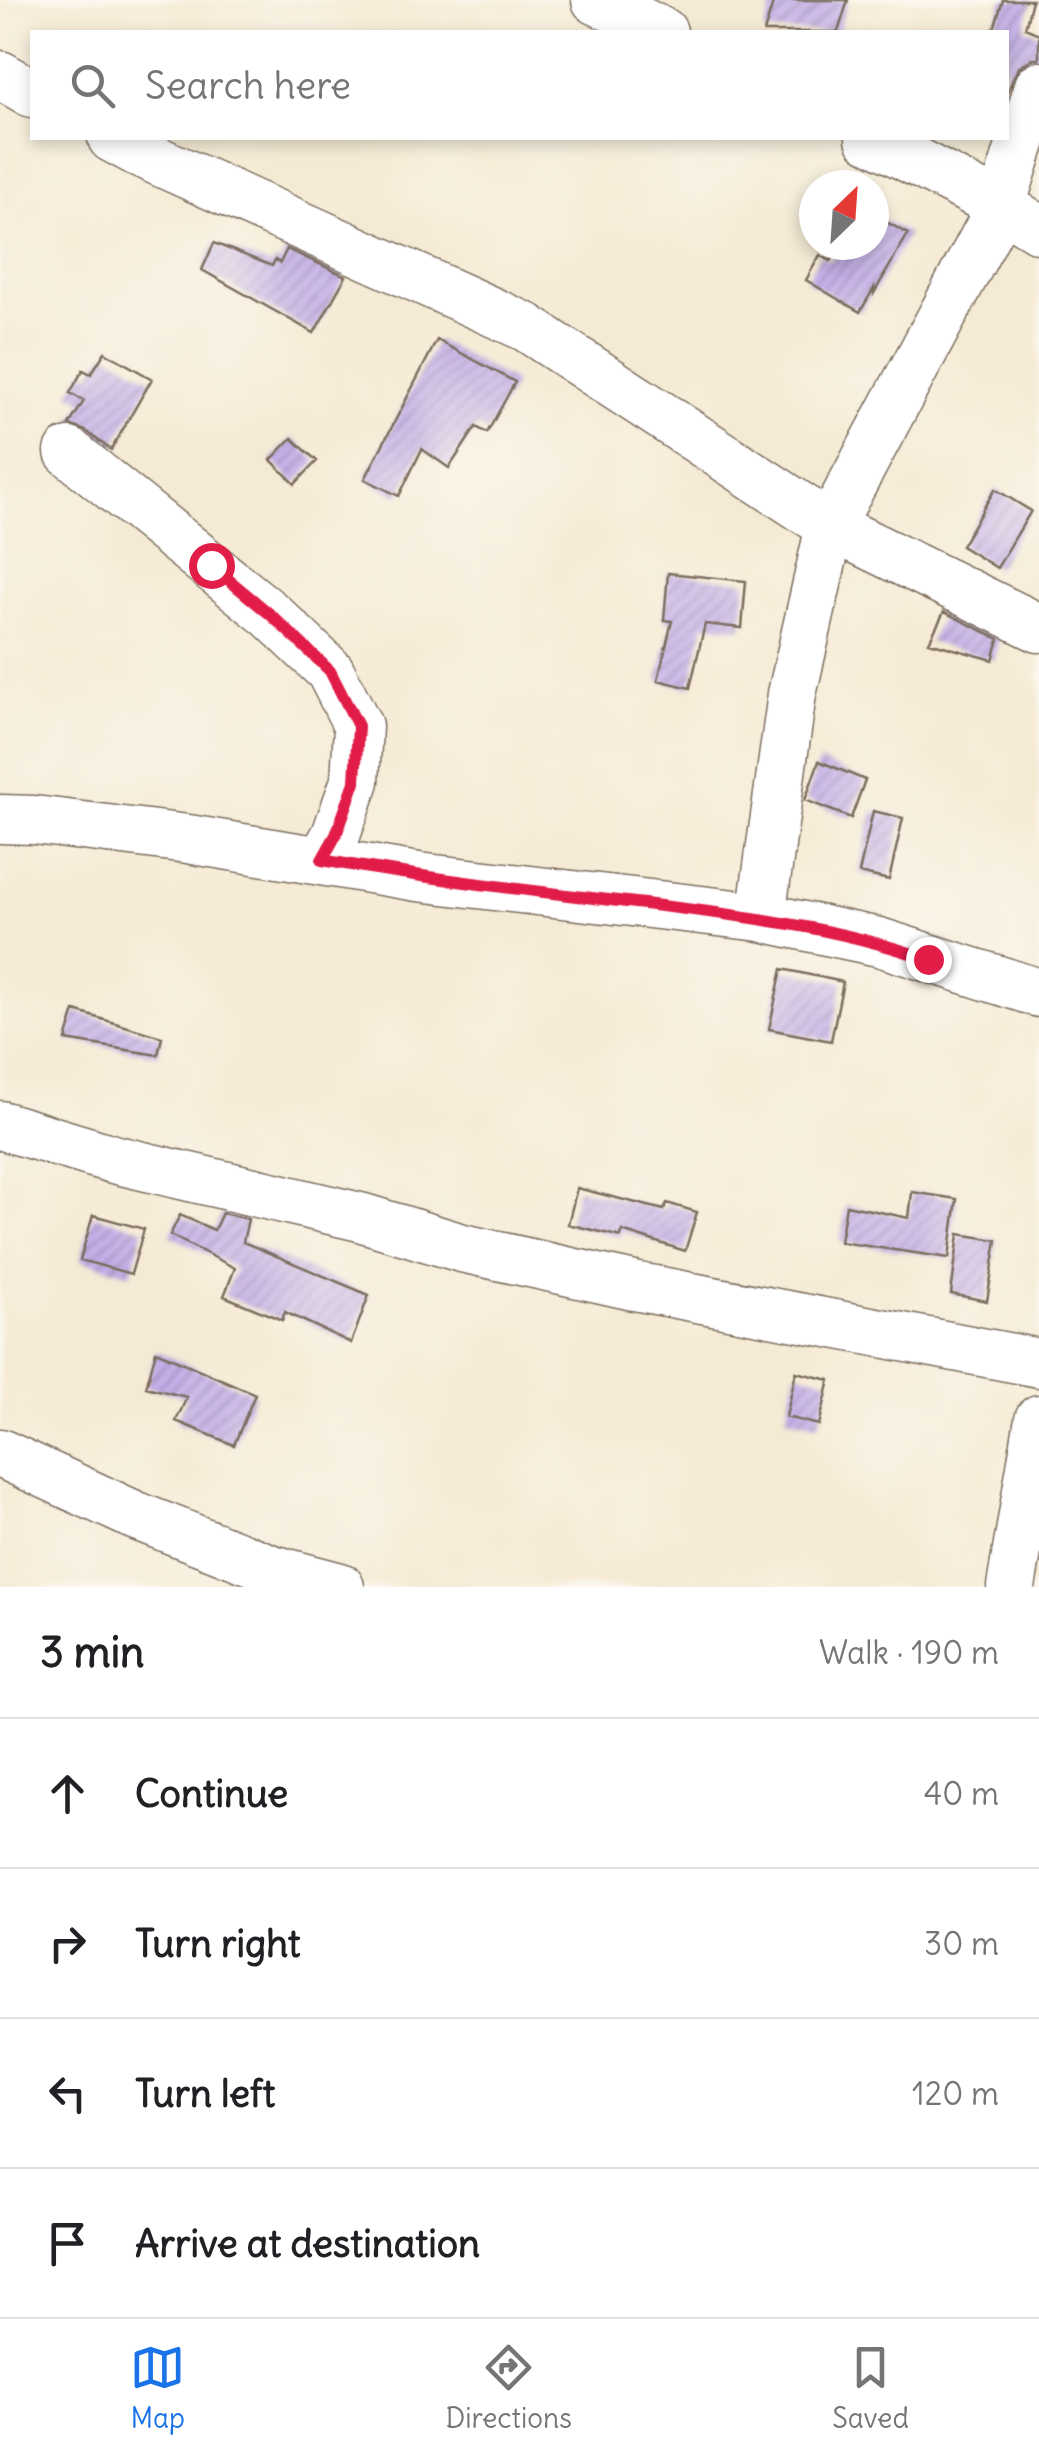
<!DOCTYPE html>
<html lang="en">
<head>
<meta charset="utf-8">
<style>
  body { margin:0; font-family:Delius,sans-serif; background:#f2f2f2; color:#202124 }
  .compass { position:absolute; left:799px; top:170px; width:90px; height:90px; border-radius:50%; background:#fff; box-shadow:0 5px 15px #0003; rotate:25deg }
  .stop { position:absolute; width:30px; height:30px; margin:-22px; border:8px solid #e11d48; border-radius:50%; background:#fff }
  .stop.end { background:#e11d48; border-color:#fff; box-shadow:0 2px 10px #0008 }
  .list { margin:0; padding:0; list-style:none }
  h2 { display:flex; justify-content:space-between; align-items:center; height:130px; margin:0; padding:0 40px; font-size:42px }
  h2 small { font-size:32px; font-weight:400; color:#757577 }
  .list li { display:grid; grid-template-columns:65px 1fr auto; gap:30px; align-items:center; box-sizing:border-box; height:150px; padding:0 40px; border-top:2px solid #e0e0e0 }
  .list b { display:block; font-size:38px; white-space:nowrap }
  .list em { font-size:32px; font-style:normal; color:#757577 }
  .icon { flex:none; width:55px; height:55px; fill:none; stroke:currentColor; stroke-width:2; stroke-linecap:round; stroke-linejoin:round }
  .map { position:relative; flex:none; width:1039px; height:1587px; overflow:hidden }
  .search { position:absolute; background:#fff; box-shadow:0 5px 15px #0003; left:30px; right:30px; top:30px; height:110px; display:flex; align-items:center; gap:25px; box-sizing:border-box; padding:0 35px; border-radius:0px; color:#757577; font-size:38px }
  .sheet { height:730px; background:#fff }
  nav { display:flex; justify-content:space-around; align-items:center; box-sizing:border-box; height:140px; border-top:2px solid #e0e0e0; background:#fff; font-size:28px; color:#757577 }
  nav a { display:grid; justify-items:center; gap:5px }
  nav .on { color:#1a73e8 }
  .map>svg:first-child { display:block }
  .building { fill:url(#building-hatch) }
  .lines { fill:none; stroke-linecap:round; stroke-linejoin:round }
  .minor-casing { stroke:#7c6d5e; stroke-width:51 }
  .minor { stroke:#fff; stroke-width:48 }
  .route { stroke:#e11d48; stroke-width:12 }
</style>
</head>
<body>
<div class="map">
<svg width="1039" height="1587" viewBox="0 0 1039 1587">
  <defs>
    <pattern id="building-hatch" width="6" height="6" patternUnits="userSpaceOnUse" patternTransform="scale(2.5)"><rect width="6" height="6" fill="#c4afe8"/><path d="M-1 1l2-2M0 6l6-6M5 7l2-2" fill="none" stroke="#a08fbb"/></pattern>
  </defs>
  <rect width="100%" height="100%" fill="#fbf7ec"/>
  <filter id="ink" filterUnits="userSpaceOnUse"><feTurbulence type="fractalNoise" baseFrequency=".01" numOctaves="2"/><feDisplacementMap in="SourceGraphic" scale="20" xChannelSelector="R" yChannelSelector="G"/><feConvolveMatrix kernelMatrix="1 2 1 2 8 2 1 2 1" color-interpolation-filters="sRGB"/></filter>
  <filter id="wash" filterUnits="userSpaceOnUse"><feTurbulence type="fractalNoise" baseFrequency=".0048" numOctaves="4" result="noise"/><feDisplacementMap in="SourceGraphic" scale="40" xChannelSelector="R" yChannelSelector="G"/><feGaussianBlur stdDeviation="2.25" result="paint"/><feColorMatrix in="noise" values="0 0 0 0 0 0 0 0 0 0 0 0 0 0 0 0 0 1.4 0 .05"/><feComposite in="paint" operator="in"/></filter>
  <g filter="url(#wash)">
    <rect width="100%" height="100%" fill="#f5ead4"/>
    <g id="blocks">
      <path class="building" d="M774,0H848L838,32H764Z
        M1003,0H1032L1025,28L1039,34V59H1032L1020,66L1013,78L1006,98V32H993Z
        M874,215L908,234L874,293V288L860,312L806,280L820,255L831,261L840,245H874Z
        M214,243L272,266L275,260L280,263L287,249L346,276L314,333L202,270Z
        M437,340L515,382L487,433L476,427L449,468L422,449L399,496L365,479Z
        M105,352L152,379L111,450L86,431L69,425L84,401L70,393L83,370L91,374Z
        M292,438L317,461L295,484L271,460Z
        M995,489L1031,511L997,568L961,546Z
        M668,573L746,581L742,628L705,624L690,688L658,680L672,621L664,620Z
        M944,612L999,639L993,660L929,642Z
        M819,761L865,780L851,818L805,800Z
        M873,811L903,818L889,880L859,873Z
        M782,969L843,982L831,1041L769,1029Z
        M75,1011L162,1037L158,1055L66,1040Z
        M577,1188L664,1210L667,1203L697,1212L685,1251L622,1231L621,1237L568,1224Z
        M912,1192L957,1199L949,1258L840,1242L846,1205L909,1218Z
        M222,1213L248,1219L243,1242L369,1295L351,1343L285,1312L282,1320L224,1296L235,1268L170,1235L180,1215L214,1230Z
        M93,1215L144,1229L131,1274L80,1260Z
        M959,1234L997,1240L987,1301L951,1294Z
        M156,1351L255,1394L234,1445L176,1421L187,1397L146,1387Z
        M796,1372L830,1380L819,1425L786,1417Z"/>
    </g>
  </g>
  <g filter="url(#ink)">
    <use href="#blocks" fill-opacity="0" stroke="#7c6d5e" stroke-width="2.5"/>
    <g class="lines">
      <g class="minor-casing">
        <path id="minor" d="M596,0L663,32
          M0,75L32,93
          M112,138L138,152L526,327L830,526L1039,628
          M870,138L1001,206L1039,229
          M69,452L271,615L330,671L358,726L355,781L336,835L322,860
          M0,819L34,820L188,839L418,877L761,917L879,942L1039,993
          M761,917L792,694L830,526L1001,206L1039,86
          M0,1125L113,1159L360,1217L462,1248L634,1286L1039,1363
          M0,1453L134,1515L272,1569L340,1587
          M1011,1587L1039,1419"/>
      </g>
      <use href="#minor" class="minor"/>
    </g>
  </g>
  <g class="lines" filter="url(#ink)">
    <path class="route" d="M211,565L271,615L330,671L358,726L355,782L336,835L322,860C424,878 525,890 627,902C729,914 830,925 928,959"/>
  </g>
</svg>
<svg class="compass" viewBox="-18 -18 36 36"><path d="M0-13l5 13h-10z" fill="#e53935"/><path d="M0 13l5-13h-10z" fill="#757577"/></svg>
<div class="stop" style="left:211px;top:565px"></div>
<div class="stop end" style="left:928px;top:959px"></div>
<div class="search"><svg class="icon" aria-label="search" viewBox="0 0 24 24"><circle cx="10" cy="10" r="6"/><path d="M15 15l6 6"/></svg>Search here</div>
</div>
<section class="sheet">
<h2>3 min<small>Walk · 190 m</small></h2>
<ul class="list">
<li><svg class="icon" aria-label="ahead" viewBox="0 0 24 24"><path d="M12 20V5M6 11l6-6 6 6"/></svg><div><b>Continue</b></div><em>40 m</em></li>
<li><svg class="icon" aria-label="right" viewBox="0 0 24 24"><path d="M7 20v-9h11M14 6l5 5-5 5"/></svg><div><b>Turn right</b></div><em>30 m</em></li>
<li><svg class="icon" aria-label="left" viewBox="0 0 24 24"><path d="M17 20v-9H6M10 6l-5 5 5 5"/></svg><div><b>Turn left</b></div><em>120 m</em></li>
<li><svg class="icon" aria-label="arrive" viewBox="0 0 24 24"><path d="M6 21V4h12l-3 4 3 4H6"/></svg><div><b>Arrive at destination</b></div></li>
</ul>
</section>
<nav>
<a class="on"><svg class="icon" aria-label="map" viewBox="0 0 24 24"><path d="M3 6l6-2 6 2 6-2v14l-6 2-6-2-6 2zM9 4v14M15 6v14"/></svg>Map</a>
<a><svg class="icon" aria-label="directions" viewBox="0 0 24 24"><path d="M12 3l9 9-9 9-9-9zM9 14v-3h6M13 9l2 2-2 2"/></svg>Directions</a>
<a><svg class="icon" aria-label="saved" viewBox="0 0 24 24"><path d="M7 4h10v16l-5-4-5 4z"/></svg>Saved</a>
</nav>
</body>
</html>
